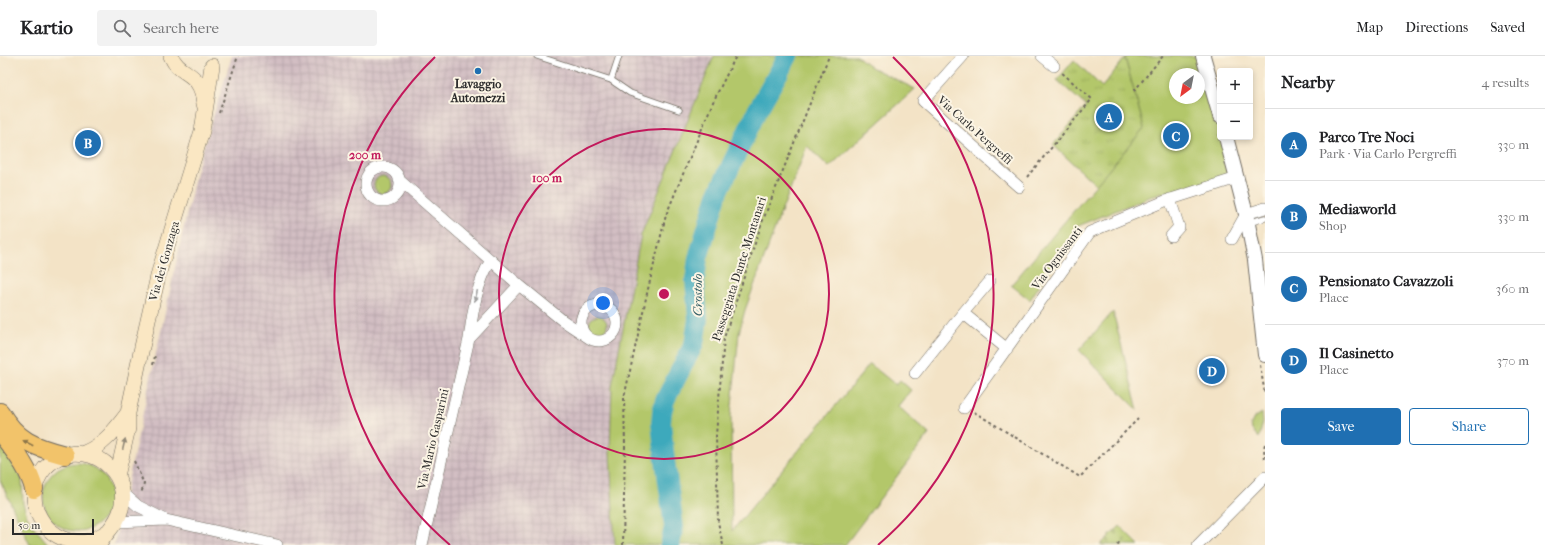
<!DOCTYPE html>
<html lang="en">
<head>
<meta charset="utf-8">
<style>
  body { margin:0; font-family:"IM FELL French Canon",serif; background:#f2f2f2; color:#202124 }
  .controls { position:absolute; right:12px; top:12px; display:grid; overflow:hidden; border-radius:4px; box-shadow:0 2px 6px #0003 }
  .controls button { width:36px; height:36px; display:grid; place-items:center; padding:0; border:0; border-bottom:1px solid #e0e0e0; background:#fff; color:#202124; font:20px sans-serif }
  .compass { position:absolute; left:1169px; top:12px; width:36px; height:36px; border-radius:50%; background:#fff; box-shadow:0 2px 6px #0003; rotate:212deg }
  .scale { position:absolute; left:12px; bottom:10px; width:82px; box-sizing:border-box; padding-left:4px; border:2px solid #2b2b2b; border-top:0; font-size:11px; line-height:14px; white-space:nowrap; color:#2b2b2b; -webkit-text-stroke:3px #fcf5e5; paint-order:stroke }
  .you { position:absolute; left:603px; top:247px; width:14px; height:14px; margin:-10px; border:3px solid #fff; border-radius:50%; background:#1a73e8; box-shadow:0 0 0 6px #1a73e833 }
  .badge { display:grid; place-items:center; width:26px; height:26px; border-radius:50%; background:#1f6fb2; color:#fff; font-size:13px; font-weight:700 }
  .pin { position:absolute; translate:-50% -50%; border:2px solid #fff; box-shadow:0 1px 4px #0006 }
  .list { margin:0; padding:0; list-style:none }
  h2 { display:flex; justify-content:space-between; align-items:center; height:52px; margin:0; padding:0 16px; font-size:17px }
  h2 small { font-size:13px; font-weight:400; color:#757577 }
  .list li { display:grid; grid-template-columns:26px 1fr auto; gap:12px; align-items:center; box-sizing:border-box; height:72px; padding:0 16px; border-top:1px solid #e0e0e0 }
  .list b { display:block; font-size:15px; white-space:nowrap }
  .list p { margin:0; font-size:13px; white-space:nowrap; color:#757577 }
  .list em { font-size:13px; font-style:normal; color:#757577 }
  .actions { display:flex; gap:8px; padding:12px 16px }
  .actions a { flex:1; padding:9px 0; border:1px solid #1f6fb2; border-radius:4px; text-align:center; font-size:14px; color:#1f6fb2 }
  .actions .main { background:#1f6fb2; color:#fff }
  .icon { flex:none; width:22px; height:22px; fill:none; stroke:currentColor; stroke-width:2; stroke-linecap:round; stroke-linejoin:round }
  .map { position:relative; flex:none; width:1265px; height:489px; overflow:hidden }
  header { display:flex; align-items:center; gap:24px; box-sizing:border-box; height:56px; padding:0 20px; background:#fff; border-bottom:1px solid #e0e0e0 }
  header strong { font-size:19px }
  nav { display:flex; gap:22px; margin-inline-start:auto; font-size:14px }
  .search { width:280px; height:36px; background:#f2f2f2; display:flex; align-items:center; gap:10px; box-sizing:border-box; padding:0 14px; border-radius:4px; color:#757577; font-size:15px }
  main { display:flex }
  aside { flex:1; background:#fff }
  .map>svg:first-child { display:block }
  .industrial { fill:url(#industrial-grid) }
  .green { fill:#b3c76a; stroke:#6f794a; fill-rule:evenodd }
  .cemetery { fill:url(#cemetery-stones); stroke:#6f794a }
  .park { fill:url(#park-tufts); stroke:#6f794a }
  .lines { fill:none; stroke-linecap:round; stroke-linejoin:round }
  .river { stroke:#3da9bc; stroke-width:20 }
  .service-casing { stroke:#716b61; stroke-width:7 }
  .minor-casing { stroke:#716b61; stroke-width:12 }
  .tertiary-casing { stroke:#716b61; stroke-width:16 }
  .secondary-casing { stroke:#716b61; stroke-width:16 }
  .trunk-casing { stroke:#716b61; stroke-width:20 }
  .path { stroke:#716b61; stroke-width:2; stroke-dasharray:3 3; stroke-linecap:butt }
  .service { stroke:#fff; stroke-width:5.5 }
  .minor { stroke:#fff; stroke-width:11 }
  .tertiary { stroke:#fff; stroke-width:14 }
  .secondary { stroke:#fae7c3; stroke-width:15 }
  .trunk { stroke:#f2c36a; stroke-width:18 }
  .oneway { fill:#a0a0a0 }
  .oneway2 { fill:#8e774a }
  .oneway3 { fill:#928977 }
  .ring { fill:none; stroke:#c2185b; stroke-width:2 }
  .poi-dot { fill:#1f6fb2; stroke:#fcf5e5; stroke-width:1.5 }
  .labels { text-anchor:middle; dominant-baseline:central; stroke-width:4; stroke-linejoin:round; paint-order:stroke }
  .poi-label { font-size:12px; font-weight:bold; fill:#2b2b2b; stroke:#fcf5e5 }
  .street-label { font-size:12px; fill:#2b2b2b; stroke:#fcf5e5 }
  .water-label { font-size:13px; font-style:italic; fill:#325d65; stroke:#fcf5e5 }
  .centre { fill:#c2185b; stroke:#fcf5e5; stroke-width:2 }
  .ring-label { font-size:12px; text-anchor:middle; font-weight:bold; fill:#c2185b; stroke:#fcf5e5; stroke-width:4; stroke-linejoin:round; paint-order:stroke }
</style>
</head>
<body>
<header>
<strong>Kartio</strong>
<div class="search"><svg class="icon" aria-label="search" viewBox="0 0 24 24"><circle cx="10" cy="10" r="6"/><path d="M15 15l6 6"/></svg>Search here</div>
<nav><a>Map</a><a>Directions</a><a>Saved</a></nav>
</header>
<main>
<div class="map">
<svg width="1265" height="489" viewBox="0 0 1265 489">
  <defs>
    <pattern id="industrial-grid" width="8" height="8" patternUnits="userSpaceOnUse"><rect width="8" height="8" fill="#d2bec3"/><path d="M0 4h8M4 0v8" fill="none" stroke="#b4a3a8"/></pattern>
    <pattern id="cemetery-stones" width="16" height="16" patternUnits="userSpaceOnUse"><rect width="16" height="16" fill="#b3c76a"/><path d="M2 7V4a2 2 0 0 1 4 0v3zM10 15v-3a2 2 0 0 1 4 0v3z" fill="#9aab5c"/></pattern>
    <pattern id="park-tufts" width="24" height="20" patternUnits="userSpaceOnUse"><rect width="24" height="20" fill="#b3c76a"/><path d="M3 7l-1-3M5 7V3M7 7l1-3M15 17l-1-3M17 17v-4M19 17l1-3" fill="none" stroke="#9aab5c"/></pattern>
  </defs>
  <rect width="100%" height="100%" fill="#fcf5e5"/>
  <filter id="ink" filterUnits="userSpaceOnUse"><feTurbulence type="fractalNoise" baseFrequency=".025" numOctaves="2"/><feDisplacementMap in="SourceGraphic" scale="8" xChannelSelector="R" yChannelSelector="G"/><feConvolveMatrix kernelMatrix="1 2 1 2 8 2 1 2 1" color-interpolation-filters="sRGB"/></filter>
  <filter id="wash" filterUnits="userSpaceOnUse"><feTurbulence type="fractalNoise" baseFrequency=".012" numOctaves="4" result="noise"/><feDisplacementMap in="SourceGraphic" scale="16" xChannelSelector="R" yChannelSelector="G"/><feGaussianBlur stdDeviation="0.9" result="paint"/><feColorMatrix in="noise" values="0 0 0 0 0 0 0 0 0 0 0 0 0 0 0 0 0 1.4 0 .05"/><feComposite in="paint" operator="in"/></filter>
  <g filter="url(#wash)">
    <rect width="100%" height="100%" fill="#f3e3c6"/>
    <path class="industrial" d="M232,0H714L641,179L612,330L610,397L615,489H114L196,116Z"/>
    <path class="green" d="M714,0H857L871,11L915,33L829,111L807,90L780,159L745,254L739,277L731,360L732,475L870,308L896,329L900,324L911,334L898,350L929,378L845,489H615L610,397L612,330L641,179Z
      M1128,0H1203L1220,60V81L1237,122L1165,145L1162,136L1078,170L1030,244L1011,229L1144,72L1125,2ZM1175,18H1199V42H1175Z
      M374 129a9 9 0 1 1 18 0a9 9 0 1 1-18 0Z
      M1113,256L1138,354L1079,294Z
      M589 269a9 9 0 1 1 18 0a9 9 0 1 1-18 0Z
      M1262,357L1263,366L1259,382L1252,374L1251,368L1254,362Z
      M0,386L22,423L23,447L27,460L33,470L49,489H30L0,424Z
      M43 441a34 34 0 1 1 68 0a34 34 0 1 1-68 0Z"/>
    <path class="cemetery" d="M1120,470L1139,489H1100Z"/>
    <path class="park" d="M1125,2L1144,72L1096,129L1053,89L1086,50L1057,24L1074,4L1102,31Z"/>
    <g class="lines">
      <path class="river" d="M670,489L674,471L665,404L661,367L662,356L665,344L694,288L698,263L695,224L698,202L717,139L757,55L788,0"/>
    </g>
  </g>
  <g filter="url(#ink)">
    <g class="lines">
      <g class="service-casing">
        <path id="service" d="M537,0L611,24L630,37L679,54
          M611,24L619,0
          M1248,167L1265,162"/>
      </g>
      <g class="minor-casing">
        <path id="minor" d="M963,0L923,45L1019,131
          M1042,0L1054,10
          M366 128a17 17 0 1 1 34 0a17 17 0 1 1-34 0Z
          M399,124L519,229L562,264L589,282
          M1170,143L1179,171L1171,180
          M1232,183L1246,158L1265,152
          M581 267a18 18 0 1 1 36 0a18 18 0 1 1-36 0Z
          M963,257L990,225
          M469,283L519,229
          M915,317L963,257L1007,293
          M964,352L1090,176L1165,145L1237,122
          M123,437L138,450L164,463
          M116,466L166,464L277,489
          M422,489L469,283C473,255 476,229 491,204
          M1198,489L1265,421"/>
      </g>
      <g class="tertiary-casing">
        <path id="tertiary" d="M1203,0L1220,60
          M1226,81L1246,158L1255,204L1265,299"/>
      </g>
      <g class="secondary-casing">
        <path id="secondary" d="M171,0C180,22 201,13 204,48
          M84,397C103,390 116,373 128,357
          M117,420L128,372V357L142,291L159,216L202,75L212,10
          M99,489C106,476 118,467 121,453C130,420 99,392 68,398C59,400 51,406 45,412C18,443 45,489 85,486C94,485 100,480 107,476"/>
      </g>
      <g class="trunk-casing">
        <path id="trunk" d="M0,356C17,385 34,391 65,399
          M0,376C14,395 28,410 34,433"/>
      </g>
      <path class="path" d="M1134,35L1163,0
        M219,57L238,0
        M1027,121L1092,43L1061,16
        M153,309L155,300
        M1260,309L1265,338
        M974,356L1080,421L1138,363
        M1265,388L1264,392L1265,404
        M134,405L144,428L141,438
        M623,489L625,391L624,342L648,233L666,159L713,46L736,0
        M723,489L718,466L716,379L724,282L761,169L829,0
        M1117,489L1119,487L1121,489"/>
      <use href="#service" class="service"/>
      <use href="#minor" class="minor"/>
      <use href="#tertiary" class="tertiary"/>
      <use href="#secondary" class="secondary"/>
      <use href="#trunk" class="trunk"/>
    </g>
    <defs><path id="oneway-solid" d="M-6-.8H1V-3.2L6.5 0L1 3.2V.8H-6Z"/></defs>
    <use class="oneway" href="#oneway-solid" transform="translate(476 240) rotate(104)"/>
    <use class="oneway2" href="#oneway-solid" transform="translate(28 387) rotate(-152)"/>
    <use class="oneway3" href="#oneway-solid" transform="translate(124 388) rotate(-77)"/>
  </g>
  <g class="ring">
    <circle cx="664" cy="238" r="165"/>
    <path d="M450 489A330 330 0 0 1 435 1M893 1A330 330 0 0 1 878 489"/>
  </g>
  <circle class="poi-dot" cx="478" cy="15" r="4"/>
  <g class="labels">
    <g class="poi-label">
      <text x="478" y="28">Lavaggio<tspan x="478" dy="14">Automezzi</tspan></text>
    </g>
    <g class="street-label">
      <text transform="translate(975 74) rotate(42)">Via Carlo Pergreffi</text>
      <text transform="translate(1057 202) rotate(-53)">Via Ognissanti</text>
      <text transform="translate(164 205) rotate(-74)">Via dei Gonzaga</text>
      <text transform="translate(739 213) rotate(-72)">Passeggiata Dante Montanari</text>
      <text transform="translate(433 383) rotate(-77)">Via Mario Gasparini</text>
    </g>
    <g class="water-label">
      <text transform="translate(697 239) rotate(-90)">Crostolo</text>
    </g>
  </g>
  <circle cx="664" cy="238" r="6" class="centre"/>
  <g class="ring-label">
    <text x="365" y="103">200 m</text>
    <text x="547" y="126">100 m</text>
  </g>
</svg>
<div class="controls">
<button>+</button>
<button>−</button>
</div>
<svg class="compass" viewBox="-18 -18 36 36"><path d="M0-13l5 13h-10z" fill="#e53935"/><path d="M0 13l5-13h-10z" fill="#757577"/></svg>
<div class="scale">50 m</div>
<div class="you"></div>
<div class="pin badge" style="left:1109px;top:61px">A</div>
<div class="pin badge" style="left:88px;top:87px">B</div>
<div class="pin badge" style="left:1176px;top:80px">C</div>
<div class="pin badge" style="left:1212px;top:315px">D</div>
</div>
<aside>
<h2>Nearby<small>4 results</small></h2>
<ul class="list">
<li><span class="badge">A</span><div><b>Parco Tre Noci</b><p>Park · Via Carlo Pergreffi</p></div><em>330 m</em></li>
<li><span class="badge">B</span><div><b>Mediaworld</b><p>Shop</p></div><em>330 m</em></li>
<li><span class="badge">C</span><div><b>Pensionato Cavazzoli</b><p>Place</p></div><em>360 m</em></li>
<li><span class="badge">D</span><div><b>Il Casinetto</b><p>Place</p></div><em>370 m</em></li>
</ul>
<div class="actions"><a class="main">Save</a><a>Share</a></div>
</aside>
</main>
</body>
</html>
